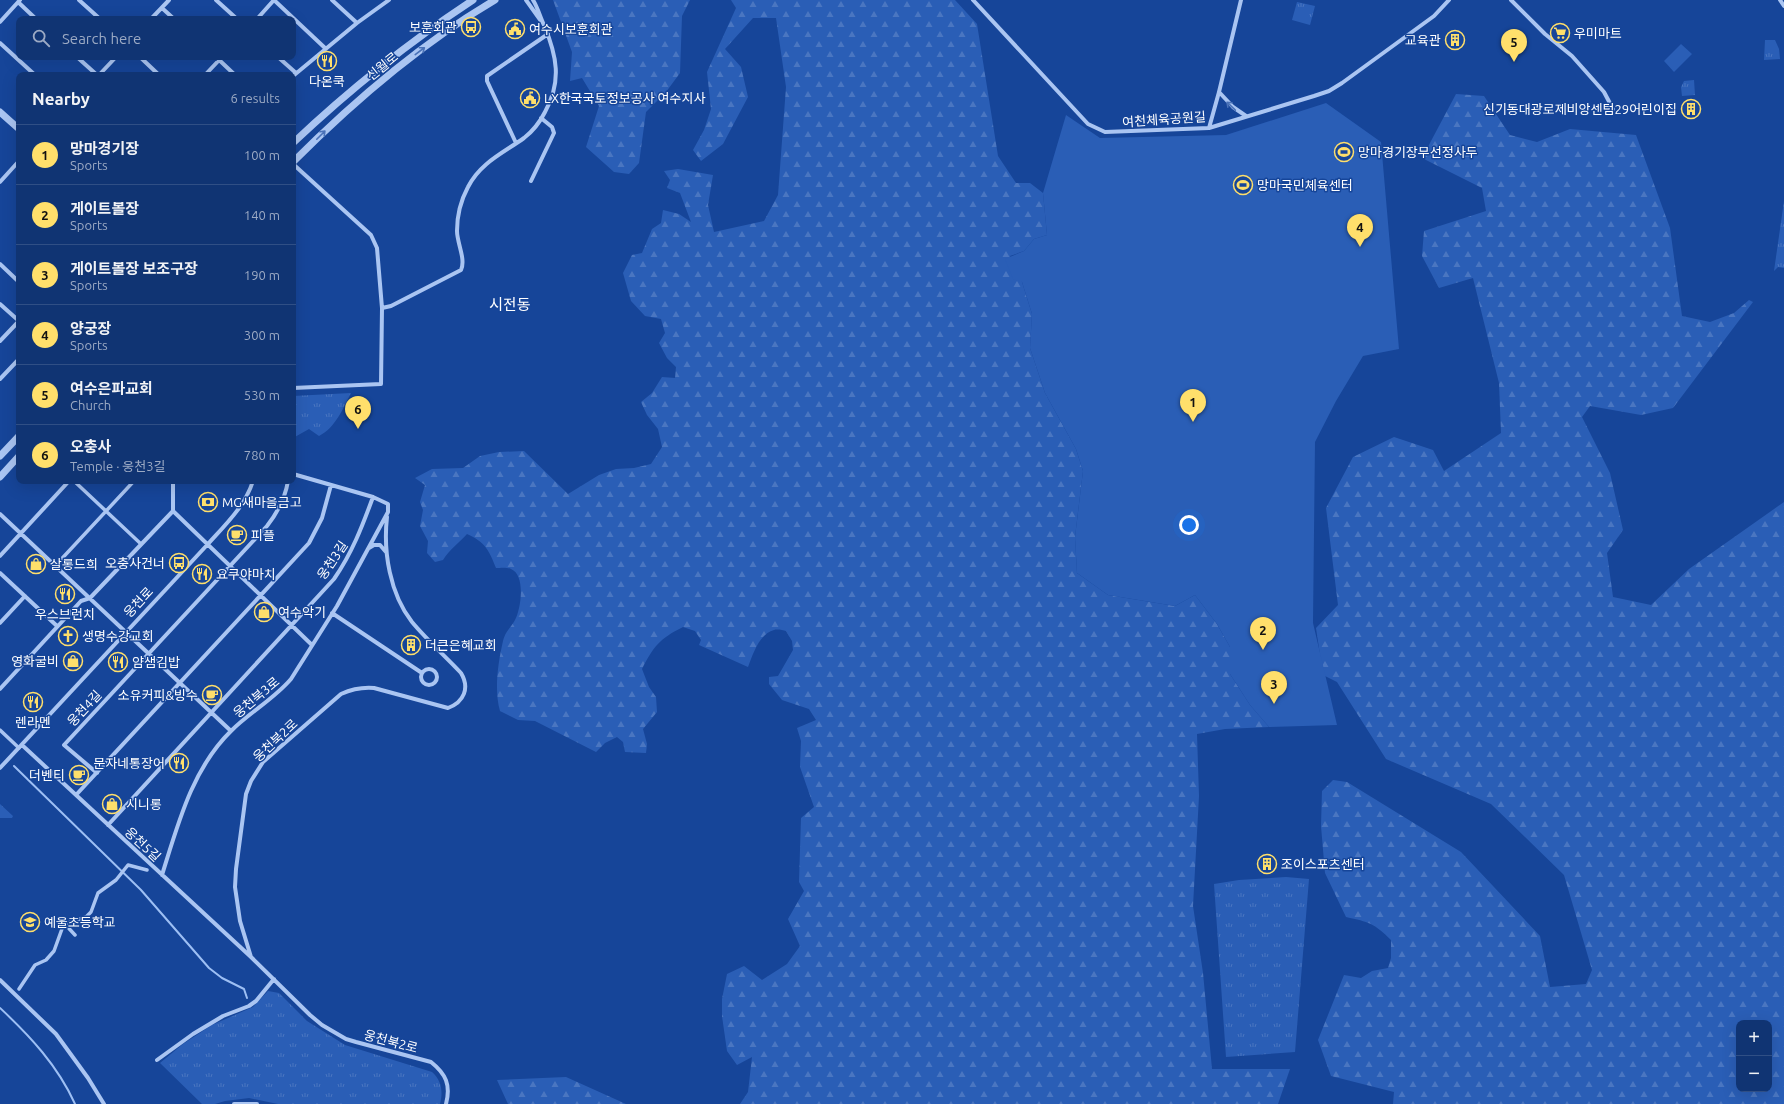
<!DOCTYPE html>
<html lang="en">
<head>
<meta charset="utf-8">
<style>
  body { margin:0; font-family:Ubuntu,"Noto Sans KR",sans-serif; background:#1e3f7b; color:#f1f3f6 }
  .controls { position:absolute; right:12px; bottom:12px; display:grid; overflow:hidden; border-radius:8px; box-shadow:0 4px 16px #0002 }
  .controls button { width:36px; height:36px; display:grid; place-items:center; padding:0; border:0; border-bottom:1px solid #304f85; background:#103473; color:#f1f3f6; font:20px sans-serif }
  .you { position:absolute; left:1189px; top:525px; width:14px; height:14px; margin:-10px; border:3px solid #fff; border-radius:50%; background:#1a73e8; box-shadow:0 0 0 6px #1a73e833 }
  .badge { display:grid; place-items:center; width:26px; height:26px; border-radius:50%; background:#ffdf6b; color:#111; font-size:13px; font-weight:700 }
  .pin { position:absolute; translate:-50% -33px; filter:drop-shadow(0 1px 2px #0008) }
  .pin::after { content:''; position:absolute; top:21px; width:14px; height:12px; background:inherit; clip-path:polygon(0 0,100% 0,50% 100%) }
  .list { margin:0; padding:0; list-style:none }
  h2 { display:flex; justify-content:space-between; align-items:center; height:52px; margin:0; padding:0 16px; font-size:17px }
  h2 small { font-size:13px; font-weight:400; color:#9caac4 }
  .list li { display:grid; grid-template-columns:26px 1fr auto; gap:12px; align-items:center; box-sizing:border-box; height:60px; padding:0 16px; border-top:1px solid #304f85 }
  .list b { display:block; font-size:15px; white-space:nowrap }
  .list p { margin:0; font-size:13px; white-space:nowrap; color:#9caac4 }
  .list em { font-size:13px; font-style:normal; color:#9caac4 }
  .icon { flex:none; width:22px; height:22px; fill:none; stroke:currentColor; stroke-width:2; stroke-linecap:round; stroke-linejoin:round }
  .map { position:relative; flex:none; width:1784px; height:1104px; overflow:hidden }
  .search { position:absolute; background:#103473; box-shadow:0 4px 16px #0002; left:16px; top:16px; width:280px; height:44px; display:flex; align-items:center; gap:10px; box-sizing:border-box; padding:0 14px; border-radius:8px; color:#9caac4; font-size:15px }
  .panel { position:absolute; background:#103473; box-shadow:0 4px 16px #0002; left:16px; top:72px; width:280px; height:412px; border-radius:8px }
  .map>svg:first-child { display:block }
  .grass { fill:url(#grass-tufts) }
  .forest { fill:url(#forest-firs); fill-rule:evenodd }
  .pitch { fill:#2a5eb6 }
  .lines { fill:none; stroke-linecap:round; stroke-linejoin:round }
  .stream { stroke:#9dbff4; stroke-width:2 }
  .pedestrian { stroke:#aac5f2; stroke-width:3.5 }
  .minor { stroke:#aac5f2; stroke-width:4 }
  .tertiary { stroke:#aac5f2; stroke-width:7 }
  .oneway { stroke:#4a72b8 }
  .labels { text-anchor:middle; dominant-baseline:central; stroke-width:3; stroke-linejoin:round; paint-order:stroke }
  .poi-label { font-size:13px; fill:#fff; stroke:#164599; text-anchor:start }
  .street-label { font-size:13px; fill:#fff; stroke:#164599 }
  .quarter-label { font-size:15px; fill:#fff; stroke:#164599 }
</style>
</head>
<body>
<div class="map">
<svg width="1784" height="1104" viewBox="0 0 1784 1104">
  <defs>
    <pattern id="grass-tufts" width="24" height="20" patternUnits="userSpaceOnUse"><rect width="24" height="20" fill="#2a5eb6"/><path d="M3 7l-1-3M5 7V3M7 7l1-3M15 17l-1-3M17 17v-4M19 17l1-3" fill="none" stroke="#4a76c1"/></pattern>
    <pattern id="forest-firs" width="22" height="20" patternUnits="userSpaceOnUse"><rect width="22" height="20" fill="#2a5eb6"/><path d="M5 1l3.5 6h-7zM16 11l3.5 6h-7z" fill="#4a76c1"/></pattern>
  </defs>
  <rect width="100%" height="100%" fill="#164599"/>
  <path class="grass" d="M1297,2L1315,6L1310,25L1292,20Z
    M1765,40H1775L1779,49L1780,59L1764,60Z
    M1694,80L1695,95L1682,96L1681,87L1684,81Z
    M1784,201V268L1778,267L1774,271Z
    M351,393C343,409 335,428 319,436L309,429L293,438V396Z
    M0,804L13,816L12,818H0Z
    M1286,877L1309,879L1295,1052L1226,1057L1214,884L1239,880Z
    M268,991L279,993L307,1021L345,1045L432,1072C442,1081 443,1092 440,1104H278L249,1098L225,1101L215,1104H202L160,1063L183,1044L212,1025L253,1007Z"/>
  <path class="forest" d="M553,0H690L682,16L680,73L666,92L646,112L639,163L629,174L614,172L586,147L599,106L582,78L570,81L572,52Z
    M731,0H955L977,24L998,156L1016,183H1030L1043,193L1047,235L1034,239L1024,251L1010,256L1022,282L1032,314L1030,348L1045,393L1076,449L1083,471L1075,537L1077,573L1108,595L1175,606L1195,595L1217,624L1230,647V674L1250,705L1269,727L1225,729L1197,734L1199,796L1193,906L1203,973L1212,1069H1290L1278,1104H740L748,1092L752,1057L737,1065L727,1051L722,1016V999L727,974L744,966L762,980L787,964L800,946L788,919L804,891L799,882L801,818L814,807L800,767L801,741L797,728L816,720L809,709L782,700L769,684V677L778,676L793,650L792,641L786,631C783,630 777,629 774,630C759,634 753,654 748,667L699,645L701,640L695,631L683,627C659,639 654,646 642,669L649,687L656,697L657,712L643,729L647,744L646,753L625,752L623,742L617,737L605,743L596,752L535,721L518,720L500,711C494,690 498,663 503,641C506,630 510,629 515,620C521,609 526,575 511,569C507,567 500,568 496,568C489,550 485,542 467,534C459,543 450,549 443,560L435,562L427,553L428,541L420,526L423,510L420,502L425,485L415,478L432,469L463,468L480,456L499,452L524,451L568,494L599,475L616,469L634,468L651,464L662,447L658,429L647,415L641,402L652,393L662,377L675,378L676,367L667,358L659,343L665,333L661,319L645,316L631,301L623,273L632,255L642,253L652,229L661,223L663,210L679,214L691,222L680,193L667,188L670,180L664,171L678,169L713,175L708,205L714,232L764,221L778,195L786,87L776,18H753L725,49L741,67L748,97L723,144L701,161L693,150L704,130L711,109L707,72L736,8Z
    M1456,94L1484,96L1510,135L1537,142L1570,129L1636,135L1670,228L1682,316L1710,322L1734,313L1749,300L1753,302L1673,408L1641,415L1590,406L1582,417L1610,473L1623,530L1607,553L1613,597L1651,605L1689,569L1784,502V1104H1393L1394,1092L1331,1076L1318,1040L1344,975L1361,978L1372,971L1388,968L1391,958V940C1374,923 1369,922 1346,917L1325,873L1321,826L1322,791L1333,780L1347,782L1461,852L1540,936L1550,987L1586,984L1592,970L1564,875L1491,804L1386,759L1337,682L1323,675L1316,628L1338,605L1326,508L1353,457L1394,437L1433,450L1444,471L1501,433L1499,383L1473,278L1439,288L1422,256L1424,231L1486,211L1482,188L1422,158ZM1739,1023H1769V1089H1739Z
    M566,1077L626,1104H508L497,1080Z"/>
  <path class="pitch" d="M1681,44L1692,54L1674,72L1664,61Z
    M1326,103L1381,142L1399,349L1363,356L1336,401L1315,442L1313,623L1337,725L1269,727L1250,705L1230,674V647L1217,624L1195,595L1175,606L1108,595L1077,573L1075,537L1083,471L1076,449L1045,393L1030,348L1032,314L1022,282L1013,279L1005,259L1024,251L1034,239L1047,235L1043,193L1066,115L1100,138L1226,135Z"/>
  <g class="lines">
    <path class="stream" d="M14,766L141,890L209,968L222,978L244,989L247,998
      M0,1008C30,1036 58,1066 75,1104"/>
    <path class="pedestrian" d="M74,481L141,544
      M55,566L134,481
      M0,730L19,748
      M63,922L75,935
      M19,989L35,965L46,960L54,951L63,926L68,923L86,917L91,912L98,893L116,880L128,865L147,870"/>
    <path class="minor" d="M79,0L100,19
      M216,0L237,19
      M274,0L325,48
      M332,0L357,23
      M526,0L541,21
      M973,0L1088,124L1105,132L1209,128L1314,96L1329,91L1342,83L1434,16L1449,0
      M1511,0L1545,34L1572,56L1604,92L1613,109
      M1780,0L1784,6
      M18,2L36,19
      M162,8L174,19
      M151,19L169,0
      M257,19L274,0
      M0,22L20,0
      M0,43L35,75
      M77,57L97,75
      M140,57L159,75
      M216,57L235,75
      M278,57L296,73
      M99,75L116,57
      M205,75L222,57
      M293,76L357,23L389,0
      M1219,92L1233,107L1246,116
      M1209,128L1219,92L1241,0
      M516,143L487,81V76L548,34
      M293,164L371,235L377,248L382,308L381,384L293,388
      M531,181L554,133L552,127L541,118
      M0,182L19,161
      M0,264L19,282
      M0,304L19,321L0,341
      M382,308L391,306L461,270C466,259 457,243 457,231C457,216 461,200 468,187C480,163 503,153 524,138C533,131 540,122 545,112C562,81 557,56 544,25C540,17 538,8 533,0
      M0,379L19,359
      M173,511L312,645
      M0,514L231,731
      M387,517C383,552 390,594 412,622C427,640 445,656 461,673C470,688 464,702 448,708L374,688C362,687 352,689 341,694L263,762L251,781L246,794L236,869L235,887L240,921L251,957L310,1015L322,1025L346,1039L356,1042L431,1062C446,1074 451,1085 446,1104
      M369,548L374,545H380L386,552
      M0,556L69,481
      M0,573L57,626
      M332,613L422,673
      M0,623L25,596
      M421 677a8 8 0 1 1 16 0a8 8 0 1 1-16 0Z
      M0,689L81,601L90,598L173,511V481
      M22,745L251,957
      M0,768L208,544C226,524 245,506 253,481
      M97,773L64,745L267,526C278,512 285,499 288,481
      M76,795L309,543L322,518L331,485
      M108,825L334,579C352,553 362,527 373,497
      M162,875C178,824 192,769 231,731C250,712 274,699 291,679L337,606L388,512V504L373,497L293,474
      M0,980L56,1034L88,1078L104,1104
      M157,1060L193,1034L223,1016L249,1006L256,1001L274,979
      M234,1104H257"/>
    <path class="tertiary" d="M0,112L19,129
      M293,143C349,90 409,42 473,0
      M293,162C354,101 420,44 495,0
      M0,456L19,436
      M0,477L19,456"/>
  </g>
  <defs><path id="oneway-shaft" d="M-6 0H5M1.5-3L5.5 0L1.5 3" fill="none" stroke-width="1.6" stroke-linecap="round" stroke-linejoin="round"/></defs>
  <g class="oneway">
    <use href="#oneway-shaft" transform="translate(420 51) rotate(-37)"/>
    <use href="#oneway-shaft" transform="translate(1231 106) rotate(-136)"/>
    <use href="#oneway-shaft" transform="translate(321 135) rotate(-45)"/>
  </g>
  <defs>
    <g id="bus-ring" transform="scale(1)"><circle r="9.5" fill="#164599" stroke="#ffdf6b" stroke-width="1.5"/><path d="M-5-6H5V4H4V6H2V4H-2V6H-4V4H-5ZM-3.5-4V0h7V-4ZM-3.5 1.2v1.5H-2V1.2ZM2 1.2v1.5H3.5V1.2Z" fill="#ffdf6b"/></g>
    <g id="civic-ring" transform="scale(1)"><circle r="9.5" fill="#164599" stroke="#ffdf6b" stroke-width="1.5"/><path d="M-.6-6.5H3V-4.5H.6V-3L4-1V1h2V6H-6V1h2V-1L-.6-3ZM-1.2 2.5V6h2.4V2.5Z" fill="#ffdf6b"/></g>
    <g id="supermarket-ring" transform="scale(1)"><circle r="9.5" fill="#164599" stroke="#ffdf6b" stroke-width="1.5"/><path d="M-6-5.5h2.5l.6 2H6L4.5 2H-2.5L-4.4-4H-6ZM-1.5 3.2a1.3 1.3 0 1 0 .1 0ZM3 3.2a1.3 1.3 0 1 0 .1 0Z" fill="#ffdf6b"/></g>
    <g id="building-ring" transform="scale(1)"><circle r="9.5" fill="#164599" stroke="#ffdf6b" stroke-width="1.5"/><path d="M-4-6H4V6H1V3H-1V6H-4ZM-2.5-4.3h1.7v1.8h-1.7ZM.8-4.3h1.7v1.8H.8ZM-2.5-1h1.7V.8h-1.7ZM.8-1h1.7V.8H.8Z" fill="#ffdf6b"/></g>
    <g id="restaurant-ring" transform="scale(1)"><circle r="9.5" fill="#164599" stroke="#ffdf6b" stroke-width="1.5"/><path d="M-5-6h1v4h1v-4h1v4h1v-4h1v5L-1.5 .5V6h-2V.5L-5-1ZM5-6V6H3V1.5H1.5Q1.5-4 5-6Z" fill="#ffdf6b"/></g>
    <g id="stadium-ring" transform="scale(1)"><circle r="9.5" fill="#164599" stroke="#ffdf6b" stroke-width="1.5"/><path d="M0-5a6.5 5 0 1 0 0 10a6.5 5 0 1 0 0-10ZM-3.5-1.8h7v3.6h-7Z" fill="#ffdf6b"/></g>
    <g id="bank-ring" transform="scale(1)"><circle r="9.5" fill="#164599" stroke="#ffdf6b" stroke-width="1.5"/><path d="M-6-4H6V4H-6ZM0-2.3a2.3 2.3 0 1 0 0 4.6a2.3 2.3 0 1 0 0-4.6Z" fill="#ffdf6b"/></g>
    <g id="cafe-ring" transform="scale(1)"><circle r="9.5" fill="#164599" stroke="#ffdf6b" stroke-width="1.5"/><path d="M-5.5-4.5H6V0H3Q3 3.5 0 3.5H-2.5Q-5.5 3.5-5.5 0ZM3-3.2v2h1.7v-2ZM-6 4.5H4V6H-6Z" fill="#ffdf6b"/></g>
    <g id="shop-ring" transform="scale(1)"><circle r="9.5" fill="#164599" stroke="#ffdf6b" stroke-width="1.5"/><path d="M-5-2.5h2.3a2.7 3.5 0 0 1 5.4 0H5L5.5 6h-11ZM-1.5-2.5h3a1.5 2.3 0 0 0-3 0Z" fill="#ffdf6b"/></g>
    <g id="church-ring" transform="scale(1)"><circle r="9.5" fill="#164599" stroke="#ffdf6b" stroke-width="1.5"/><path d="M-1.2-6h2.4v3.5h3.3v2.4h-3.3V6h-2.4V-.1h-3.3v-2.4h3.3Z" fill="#ffdf6b"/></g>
    <g id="school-ring" transform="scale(1)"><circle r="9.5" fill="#164599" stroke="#ffdf6b" stroke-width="1.5"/><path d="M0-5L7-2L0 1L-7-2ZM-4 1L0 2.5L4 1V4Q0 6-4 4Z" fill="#ffdf6b"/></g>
  </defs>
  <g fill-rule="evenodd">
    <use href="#bus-ring" x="471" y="27"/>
    <use href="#civic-ring" x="515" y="29"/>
    <use href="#supermarket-ring" x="1560" y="33"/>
    <use href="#building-ring" x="1455" y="40"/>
    <use href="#restaurant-ring" x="327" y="61"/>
    <use href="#civic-ring" x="530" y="98"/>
    <use href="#building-ring" x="1691" y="109"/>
    <use href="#stadium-ring" x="1344" y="152"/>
    <use href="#stadium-ring" x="1243" y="185"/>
    <use href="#bank-ring" x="208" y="502"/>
    <use href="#cafe-ring" x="237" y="535"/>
    <use href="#bus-ring" x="179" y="563"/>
    <use href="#shop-ring" x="36" y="564"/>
    <use href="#restaurant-ring" x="202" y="574"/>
    <use href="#restaurant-ring" x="65" y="594"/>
    <use href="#shop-ring" x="264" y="612"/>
    <use href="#church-ring" x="68" y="636"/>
    <use href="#building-ring" x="411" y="645"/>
    <use href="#shop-ring" x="73" y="661"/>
    <use href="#restaurant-ring" x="118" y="662"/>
    <use href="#cafe-ring" x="212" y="695"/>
    <use href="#restaurant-ring" x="33" y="702"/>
    <use href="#restaurant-ring" x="179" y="763"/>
    <use href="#cafe-ring" x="79" y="775"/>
    <use href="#shop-ring" x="112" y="804"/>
    <use href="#building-ring" x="1267" y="864"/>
    <use href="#school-ring" x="30" y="922"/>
  </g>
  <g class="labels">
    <g class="poi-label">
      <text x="457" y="27" text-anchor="end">보훈회관</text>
      <text x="529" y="29">여수시보훈회관</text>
      <text x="1574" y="33">우미마트</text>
      <text x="1441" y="40" text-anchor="end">교육관</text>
      <text x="327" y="81" text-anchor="middle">다온쿡</text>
      <text x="544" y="98">LX한국국토정보공사 여수지사</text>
      <text x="1677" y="109" text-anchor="end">신기동대광로제비앙센텀29어린이집</text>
      <text x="1358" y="152">망마경기장무선정사두</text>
      <text x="1257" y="185">망마국민체육센터</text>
      <text x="222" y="502">MG새마을금고</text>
      <text x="251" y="535">피플</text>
      <text x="165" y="563" text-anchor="end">오충사건너</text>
      <text x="50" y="564">살롱드희</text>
      <text x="216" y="574">요쿠야마치</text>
      <text x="278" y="612">여수악기</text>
      <text x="65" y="614" text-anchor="middle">우스브런치</text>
      <text x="82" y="636">생명수강교회</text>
      <text x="425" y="645">더큰은혜교회</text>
      <text x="59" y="661" text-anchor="end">영화굴비</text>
      <text x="132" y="662">얌샘김밥</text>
      <text x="198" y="695" text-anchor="end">소유커피&amp;빙수</text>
      <text x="33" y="722" text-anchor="middle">렌라멘</text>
      <text x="165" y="763" text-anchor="end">문자네통장어</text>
      <text x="65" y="775" text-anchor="end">더벤티</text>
      <text x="126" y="804">시니롱</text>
      <text x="1281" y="864">조이스포츠센터</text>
      <text x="44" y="922">예울초등학교</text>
    </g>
    <g class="street-label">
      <text transform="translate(382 66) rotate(-39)">신월로</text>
      <text transform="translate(1164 119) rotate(-4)">여천체육공원길</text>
      <text transform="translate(332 560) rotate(-56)">웅천3길</text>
      <text transform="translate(138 602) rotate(-47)">웅천로</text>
      <text transform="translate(256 697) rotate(-40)">웅천북3로</text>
      <text transform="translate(84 708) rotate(-47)">웅천4길</text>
      <text transform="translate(275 740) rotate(-43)">웅천북2로</text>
      <text transform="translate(143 844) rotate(43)">웅천5길</text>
      <text transform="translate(391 1041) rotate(15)">웅천북2로</text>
    </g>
    <g class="quarter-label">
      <text x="510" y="304">시전동</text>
    </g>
  </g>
</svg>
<div class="controls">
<button>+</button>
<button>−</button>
</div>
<div class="you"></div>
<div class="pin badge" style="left:1193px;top:422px">1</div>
<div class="pin badge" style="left:1263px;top:650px">2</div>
<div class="pin badge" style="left:1274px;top:704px">3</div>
<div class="pin badge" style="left:1360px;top:247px">4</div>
<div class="pin badge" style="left:1514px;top:62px">5</div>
<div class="pin badge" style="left:358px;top:429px">6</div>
<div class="search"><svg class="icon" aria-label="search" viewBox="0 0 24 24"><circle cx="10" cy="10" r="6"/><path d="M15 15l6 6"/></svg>Search here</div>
<section class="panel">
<h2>Nearby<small>6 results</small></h2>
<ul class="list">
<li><span class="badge">1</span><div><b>망마경기장</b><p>Sports</p></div><em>100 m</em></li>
<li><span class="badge">2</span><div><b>게이트볼장</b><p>Sports</p></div><em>140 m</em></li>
<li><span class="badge">3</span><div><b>게이트볼장 보조구장</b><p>Sports</p></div><em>190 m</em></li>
<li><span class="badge">4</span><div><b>양궁장</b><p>Sports</p></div><em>300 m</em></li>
<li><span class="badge">5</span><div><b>여수은파교회</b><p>Church</p></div><em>530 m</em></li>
<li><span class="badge">6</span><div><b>오충사</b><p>Temple · 웅천3길</p></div><em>780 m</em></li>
</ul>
</section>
</div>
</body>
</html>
